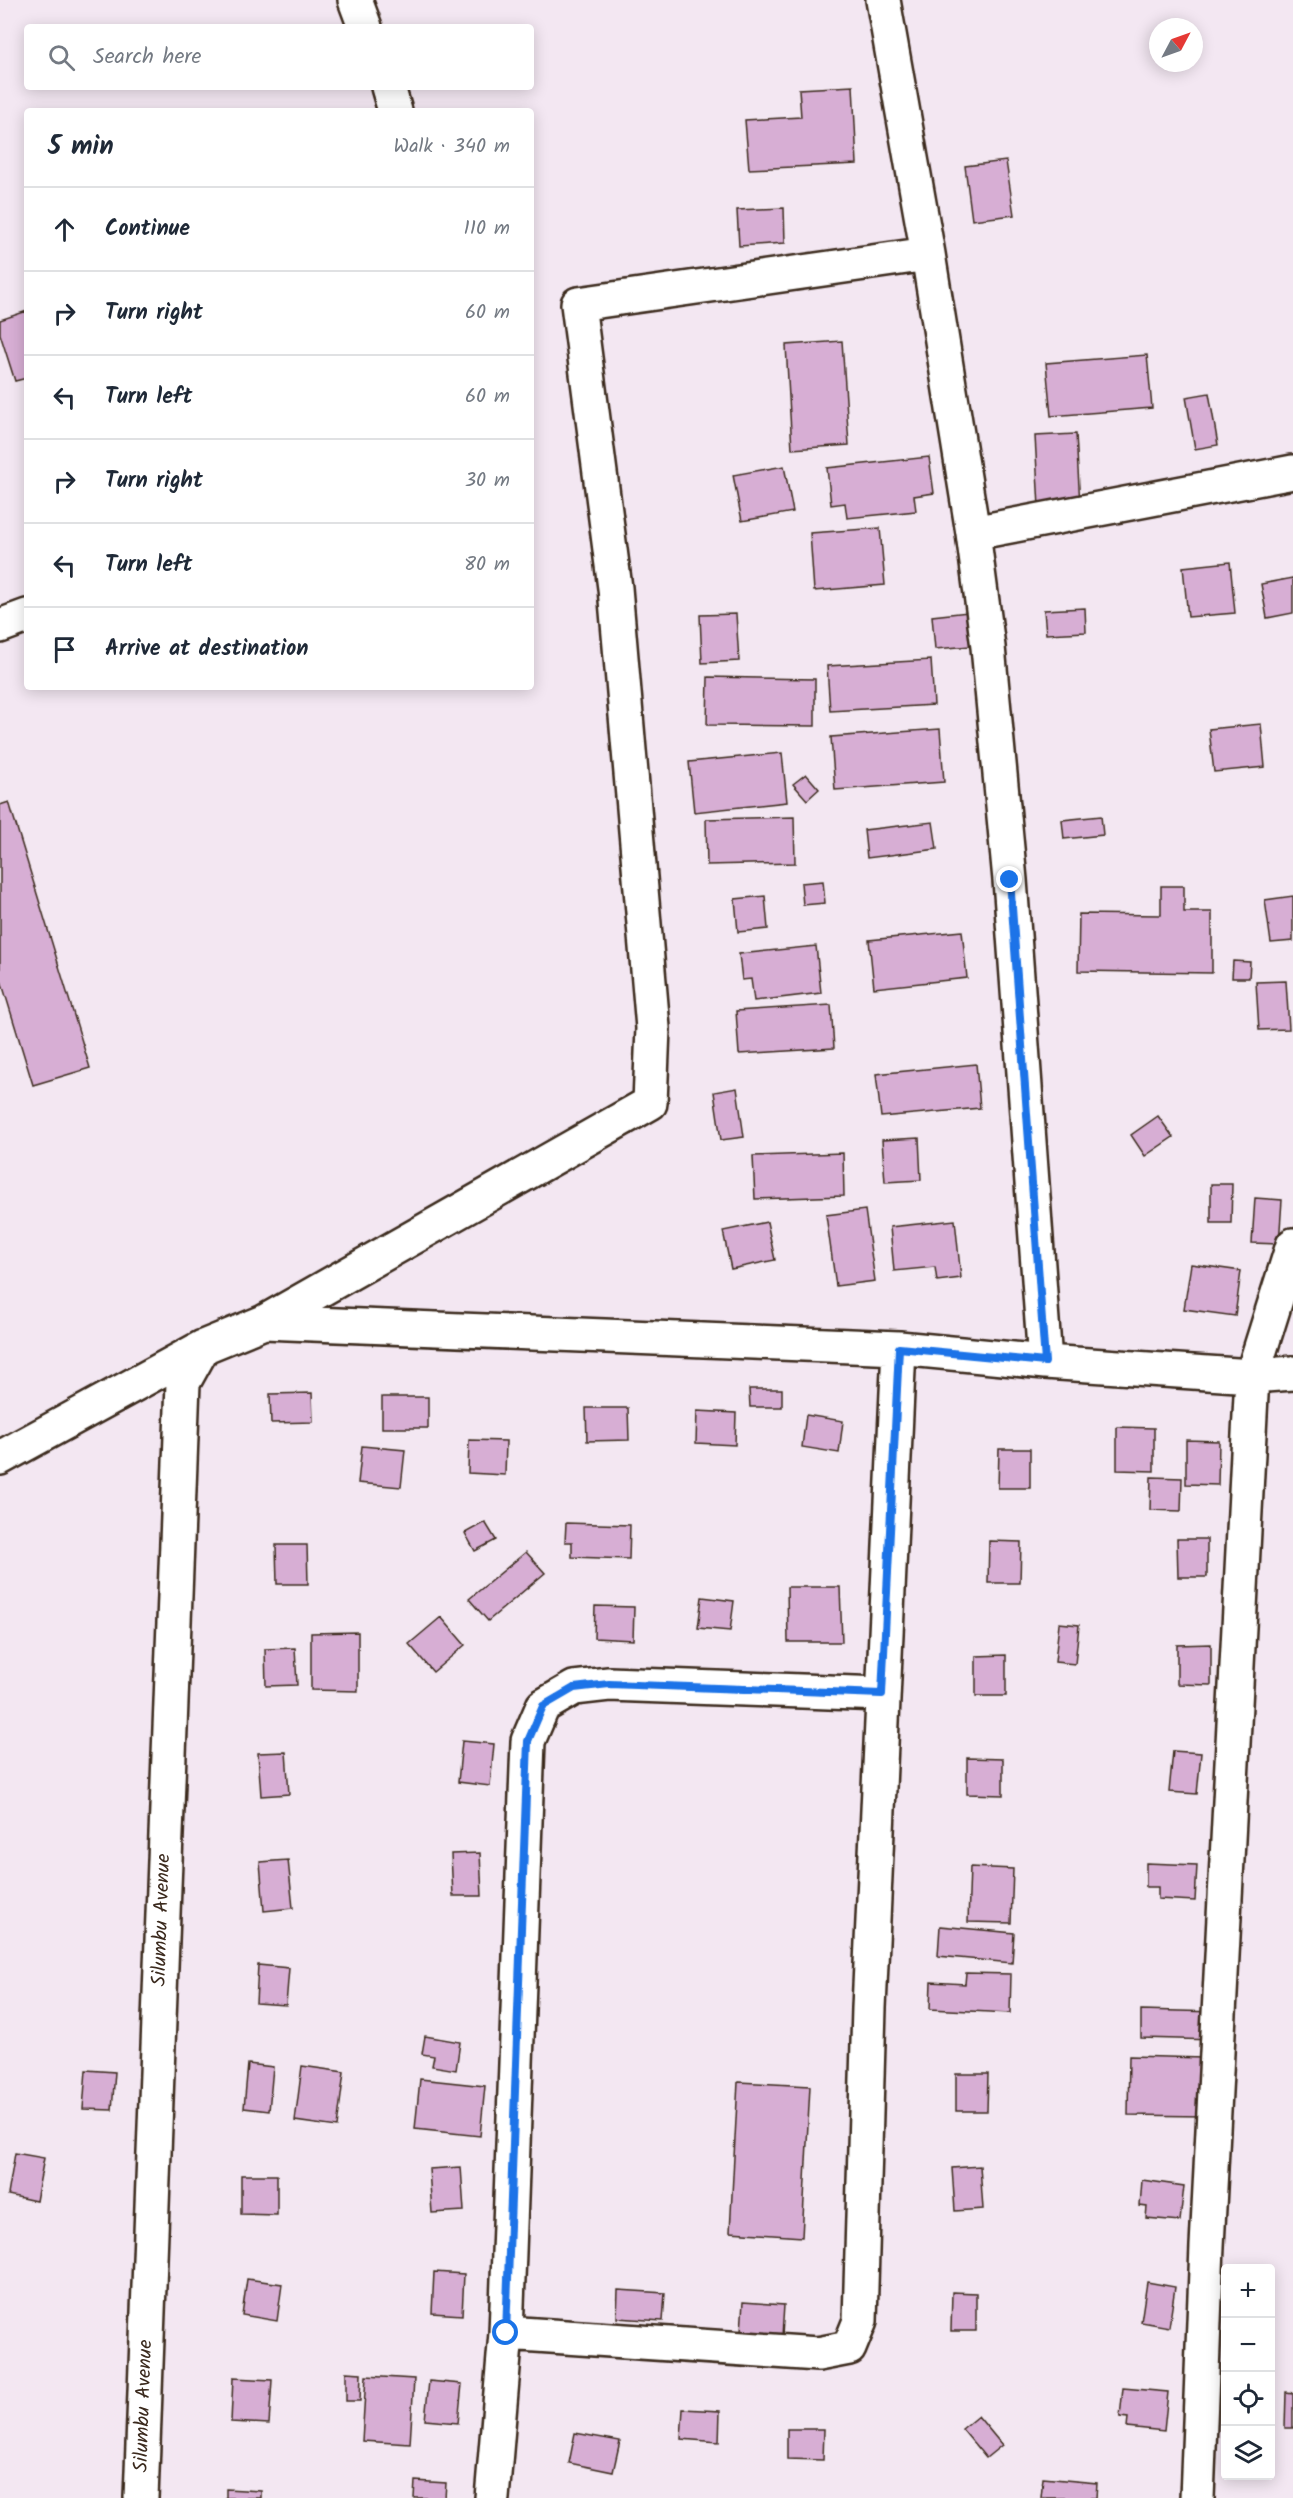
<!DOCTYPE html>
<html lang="en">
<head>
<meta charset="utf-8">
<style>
  body { margin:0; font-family:Kalam,sans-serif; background:#f2f2f3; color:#1f2937 }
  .controls { position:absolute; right:18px; bottom:18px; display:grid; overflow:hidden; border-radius:6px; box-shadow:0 3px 15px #0003 }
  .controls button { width:54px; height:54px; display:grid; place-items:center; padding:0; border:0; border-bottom:2px solid #e0e1e3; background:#fff; color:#1f2937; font:30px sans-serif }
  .compass { position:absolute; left:1149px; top:18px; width:54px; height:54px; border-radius:50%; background:#fff; box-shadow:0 3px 15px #0003; rotate:49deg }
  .stop { position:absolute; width:18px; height:18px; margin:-14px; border:4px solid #1a73e8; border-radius:50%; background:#fff }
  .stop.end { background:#1a73e8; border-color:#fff; box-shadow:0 2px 6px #0008 }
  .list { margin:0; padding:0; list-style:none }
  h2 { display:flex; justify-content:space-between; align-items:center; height:78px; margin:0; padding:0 24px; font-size:26px }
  h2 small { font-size:20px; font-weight:400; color:#747a83 }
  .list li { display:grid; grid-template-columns:39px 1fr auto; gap:18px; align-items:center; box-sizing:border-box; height:84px; padding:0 24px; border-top:2px solid #e0e1e3 }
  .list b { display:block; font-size:22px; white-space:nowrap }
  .list em { font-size:20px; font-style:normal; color:#747a83 }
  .icon { flex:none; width:33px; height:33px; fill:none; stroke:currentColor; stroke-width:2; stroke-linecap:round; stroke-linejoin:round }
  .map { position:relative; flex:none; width:1293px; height:2498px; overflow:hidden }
  .search { position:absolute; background:#fff; box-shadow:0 3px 15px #0003; left:24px; top:24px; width:510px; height:66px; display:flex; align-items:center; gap:15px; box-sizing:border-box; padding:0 21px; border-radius:6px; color:#747a83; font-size:22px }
  .panel { position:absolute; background:#fff; box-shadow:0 3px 15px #0003; left:24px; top:108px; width:510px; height:582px; border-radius:6px }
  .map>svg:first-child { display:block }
  .building { fill:#d7aed4; stroke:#3b2a1e; stroke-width:1.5 }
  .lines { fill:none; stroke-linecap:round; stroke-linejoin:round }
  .minor-casing { stroke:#3b2a1e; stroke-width:38 }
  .minor { stroke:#fff; stroke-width:33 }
  .route { stroke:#1a73e8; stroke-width:8 }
  .labels { text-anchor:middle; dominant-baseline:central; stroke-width:5; stroke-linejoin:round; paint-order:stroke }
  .street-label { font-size:20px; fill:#3b2a1e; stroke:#fff }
</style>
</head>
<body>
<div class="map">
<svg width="1293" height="2498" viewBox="0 0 1293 2498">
  <rect width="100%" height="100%" fill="#f3e7f2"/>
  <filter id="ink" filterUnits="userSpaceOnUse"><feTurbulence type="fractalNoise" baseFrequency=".0167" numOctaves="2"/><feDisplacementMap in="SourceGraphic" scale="12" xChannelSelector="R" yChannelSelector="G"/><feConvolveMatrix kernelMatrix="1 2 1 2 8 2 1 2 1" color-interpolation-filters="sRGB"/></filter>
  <g filter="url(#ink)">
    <path class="building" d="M853,86L857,164L749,169L745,120L801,117L799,89Z
      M1006,161L1014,215L972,220L965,166Z
      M784,208L785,243L739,246L737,210Z
      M27,311V378L15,381L0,334V320Z
      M842,341L849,445L792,449L786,345Z
      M1147,355L1152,408L1051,416L1046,363Z
      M1209,393L1218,445L1195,449L1186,397Z
      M1076,434L1080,505L1039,507L1035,436Z
      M929,457L934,493L914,496L916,511L847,518L845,503L831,505L827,468Z
      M784,466L793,512L742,521L733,475Z
      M880,528L885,585L814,591L810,533Z
      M1230,562L1235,613L1188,617L1183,567Z
      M1293,578V613L1267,618L1261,584Z
      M1085,608L1086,632L1046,634L1044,610Z
      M968,612L971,646L935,649L932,616Z
      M736,614L739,661L702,663L700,615Z
      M931,660L934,705L830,711L827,666Z
      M708,677L815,679V726L707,725Z
      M1261,724L1265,767L1214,772L1209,729Z
      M940,729L944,782L835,790L831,737Z
      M782,753L787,802L694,812L689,762Z
      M806,774L819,789L807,800L793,784Z
      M9,802L90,1068L33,1085L0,977V805Z
      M1101,816L1103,835L1064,839L1062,820Z
      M794,817L795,863L707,865L706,819Z
      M933,822L937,849L867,858L864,830Z
      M823,881L825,903L803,905L801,883Z
      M1161,886H1184V912H1212V973L1078,971L1079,914L1161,915Z
      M765,896L768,929L738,932L735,899Z
      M1293,896V941L1271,943L1265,900Z
      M962,931L967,978L874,988L869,940Z
      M816,946L821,993L754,1001L751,979L742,980L739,954Z
      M1233,961L1250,962L1249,978H1232Z
      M1286,981L1289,1029L1259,1030L1256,982Z
      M831,1005L834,1048L739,1054L736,1011Z
      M976,1064L980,1108L881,1117L876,1074Z
      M737,1088L744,1137L721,1140L714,1092Z
      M1158,1116L1173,1137L1145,1156L1131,1135Z
      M919,1138L921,1180L885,1182L882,1140Z
      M843,1153L844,1196L755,1199L753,1156Z
      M1211,1184H1232L1231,1223H1211Z
      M1255,1198L1282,1200L1279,1244L1252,1243Z
      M865,1210L875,1281L836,1286L826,1215Z
      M955,1220L961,1278L937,1281L935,1267L894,1271L890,1227Z
      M767,1222L775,1260L731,1269L723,1231Z
      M1191,1264L1241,1271L1235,1316L1184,1309Z
      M749,1389H782V1407H750Z
      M312,1393L313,1422L271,1423L270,1394Z
      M382,1397H428V1428H382Z
      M586,1408H628L629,1440L587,1441Z
      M697,1411L736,1413L735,1445L696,1443Z
      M806,1415L843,1421L839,1453L802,1447Z
      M1117,1427L1154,1428V1471L1117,1470Z
      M469,1440L506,1441L505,1475L468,1473Z
      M1186,1440L1219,1441L1218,1485L1186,1484Z
      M362,1446L405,1450L401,1487L358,1483Z
      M999,1449H1030V1488H998Z
      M1151,1477L1182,1478L1181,1511L1150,1510Z
      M485,1522L496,1540L475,1551L465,1533Z
      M566,1523L630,1525L629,1559L572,1557V1542H565Z
      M1177,1539H1207V1577H1178Z
      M989,1541L1021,1542L1020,1583H988Z
      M276,1545H307L308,1584H277Z
      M526,1552L545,1573L488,1621L469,1599Z
      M787,1587H840L842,1642H788Z
      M702,1597L734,1601L730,1631L698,1628Z
      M595,1606L634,1607L633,1640L594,1638Z
      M441,1617L465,1645L433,1672L409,1644Z
      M1059,1623L1079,1625L1075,1664L1055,1662Z
      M358,1632V1691L311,1690V1633Z
      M1211,1644V1685L1177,1684V1645Z
      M295,1648L297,1685L266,1686L265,1649Z
      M1006,1655V1696H976V1656Z
      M462,1741L494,1744L490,1786L458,1782Z
      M1173,1751L1201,1753L1197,1794L1169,1792Z
      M286,1752L289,1794L261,1796L258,1753Z
      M967,1758L1003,1759V1795L967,1794Z
      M480,1853L482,1896H453L451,1854Z
      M288,1860L293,1908L264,1911L260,1862Z
      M1146,1863L1197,1865L1195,1901L1158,1899V1887H1146Z
      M970,1867L1013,1869L1011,1923L968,1922Z
      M940,1926L1014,1933L1012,1963L938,1956Z
      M258,1965L289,1968L286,2005L256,2003Z
      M966,1973L1011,1974L1010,2013L930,2009L931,1982L965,1984Z
      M1141,2010L1216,2012V2040L1141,2038Z
      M425,2036L460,2042L456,2070L432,2066L434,2056L422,2054Z
      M1129,2056L1203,2058V2116L1128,2115Z
      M248,2064L273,2067L269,2111L244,2108Z
      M302,2066L344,2072L337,2127L295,2121Z
      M86,2070L115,2072L112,2110L83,2109Z
      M956,2074H988L987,2111H956Z
      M420,2079L485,2086L480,2136L415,2129Z
      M738,2082L810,2086L802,2237L730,2232Z
      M15,2153L44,2158L36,2201L8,2195Z
      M980,2166L983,2209L955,2211L952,2168Z
      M461,2167L464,2211L432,2213L429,2169Z
      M241,2175H277V2215L241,2214Z
      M1142,2180L1184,2186L1180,2221L1146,2218L1147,2207L1140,2206Z
      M434,2272L464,2274L462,2315L432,2313Z
      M247,2279L282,2284L277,2321L242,2315Z
      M1147,2282L1175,2287L1169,2327L1141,2322Z
      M618,2290L665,2293L663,2321L617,2318Z
      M952,2292L976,2293V2331H951Z
      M743,2302L784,2305L782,2336L741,2332Z
      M346,2372L361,2373L360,2401H346Z
      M366,2376L414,2379L410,2444L362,2441Z
      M233,2378L272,2380L269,2424L231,2422Z
      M429,2381L462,2384L458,2423L425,2420Z
      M1123,2388L1168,2392L1164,2431L1127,2427L1128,2418L1120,2417Z
      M1286,2392L1293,2393V2428H1285Z
      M683,2409L720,2411L719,2442L681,2439Z
      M978,2416L1002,2445L986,2458L962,2429Z
      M787,2429H824L823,2460L787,2459Z
      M575,2433L620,2441L613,2472L569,2463Z
      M1043,2478L1097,2483L1096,2498H1041Z
      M415,2481L446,2483L445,2498H414Z
      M226,2489L261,2491V2498H226Z"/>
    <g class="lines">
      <g class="minor-casing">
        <path id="minor" d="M355,0L365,27
          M883,0L928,254L973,533L988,647L1010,880L1045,1362
          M388,87L395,111
          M973,533L1293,472
          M0,626L27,616
          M264,1322L650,1103L653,1028L615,588L578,304L928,254
          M0,1458L203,1347L264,1322L899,1348L1045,1362L1252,1376L1293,1373
          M506,2333L528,1741L543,1706L574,1688L609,1684L882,1694
          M141,2498L183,1383L203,1347
          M492,2498L506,2333L818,2354L849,2348L860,2321L869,2008L899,1348
          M1197,2498L1207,2246L1252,1376L1293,1245"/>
      </g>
      <use href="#minor" class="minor"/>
    </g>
  </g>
  <g class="lines" filter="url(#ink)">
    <path class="route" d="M506,2333L528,1741L543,1706L574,1688L609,1684L882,1694L899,1348L1045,1362L1010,880"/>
  </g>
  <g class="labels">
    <g class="street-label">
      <text transform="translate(162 1920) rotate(-88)">Silumbu Avenue</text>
      <text transform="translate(144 2406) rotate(-88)">Silumbu Avenue</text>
    </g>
  </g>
</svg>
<div class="controls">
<button>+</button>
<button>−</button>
<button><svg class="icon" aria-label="locate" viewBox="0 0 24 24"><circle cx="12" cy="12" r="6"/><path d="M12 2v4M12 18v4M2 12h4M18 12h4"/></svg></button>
<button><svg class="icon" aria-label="layers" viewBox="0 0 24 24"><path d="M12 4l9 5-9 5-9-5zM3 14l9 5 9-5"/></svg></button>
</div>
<svg class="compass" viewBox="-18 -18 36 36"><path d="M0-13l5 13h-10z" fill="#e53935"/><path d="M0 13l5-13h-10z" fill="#747a83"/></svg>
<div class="stop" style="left:506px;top:2333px"></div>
<div class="stop end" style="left:1010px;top:880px"></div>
<div class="search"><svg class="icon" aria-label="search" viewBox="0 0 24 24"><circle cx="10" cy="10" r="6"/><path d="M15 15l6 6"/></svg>Search here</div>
<section class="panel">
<h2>5 min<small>Walk · 340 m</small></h2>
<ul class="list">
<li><svg class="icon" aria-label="ahead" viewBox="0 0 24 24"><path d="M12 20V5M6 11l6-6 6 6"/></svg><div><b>Continue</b></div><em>110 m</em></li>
<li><svg class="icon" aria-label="right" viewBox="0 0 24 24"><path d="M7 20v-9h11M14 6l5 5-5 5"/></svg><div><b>Turn right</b></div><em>60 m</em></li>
<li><svg class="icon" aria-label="left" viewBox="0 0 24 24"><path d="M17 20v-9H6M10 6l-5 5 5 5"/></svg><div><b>Turn left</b></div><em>60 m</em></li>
<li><svg class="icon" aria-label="right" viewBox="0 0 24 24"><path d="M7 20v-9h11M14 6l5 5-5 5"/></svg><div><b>Turn right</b></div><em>30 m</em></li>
<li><svg class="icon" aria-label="left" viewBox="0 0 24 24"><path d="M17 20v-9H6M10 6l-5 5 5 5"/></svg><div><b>Turn left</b></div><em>80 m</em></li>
<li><svg class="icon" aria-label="arrive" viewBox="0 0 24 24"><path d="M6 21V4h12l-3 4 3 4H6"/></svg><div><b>Arrive at destination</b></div></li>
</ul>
</section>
</div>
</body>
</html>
